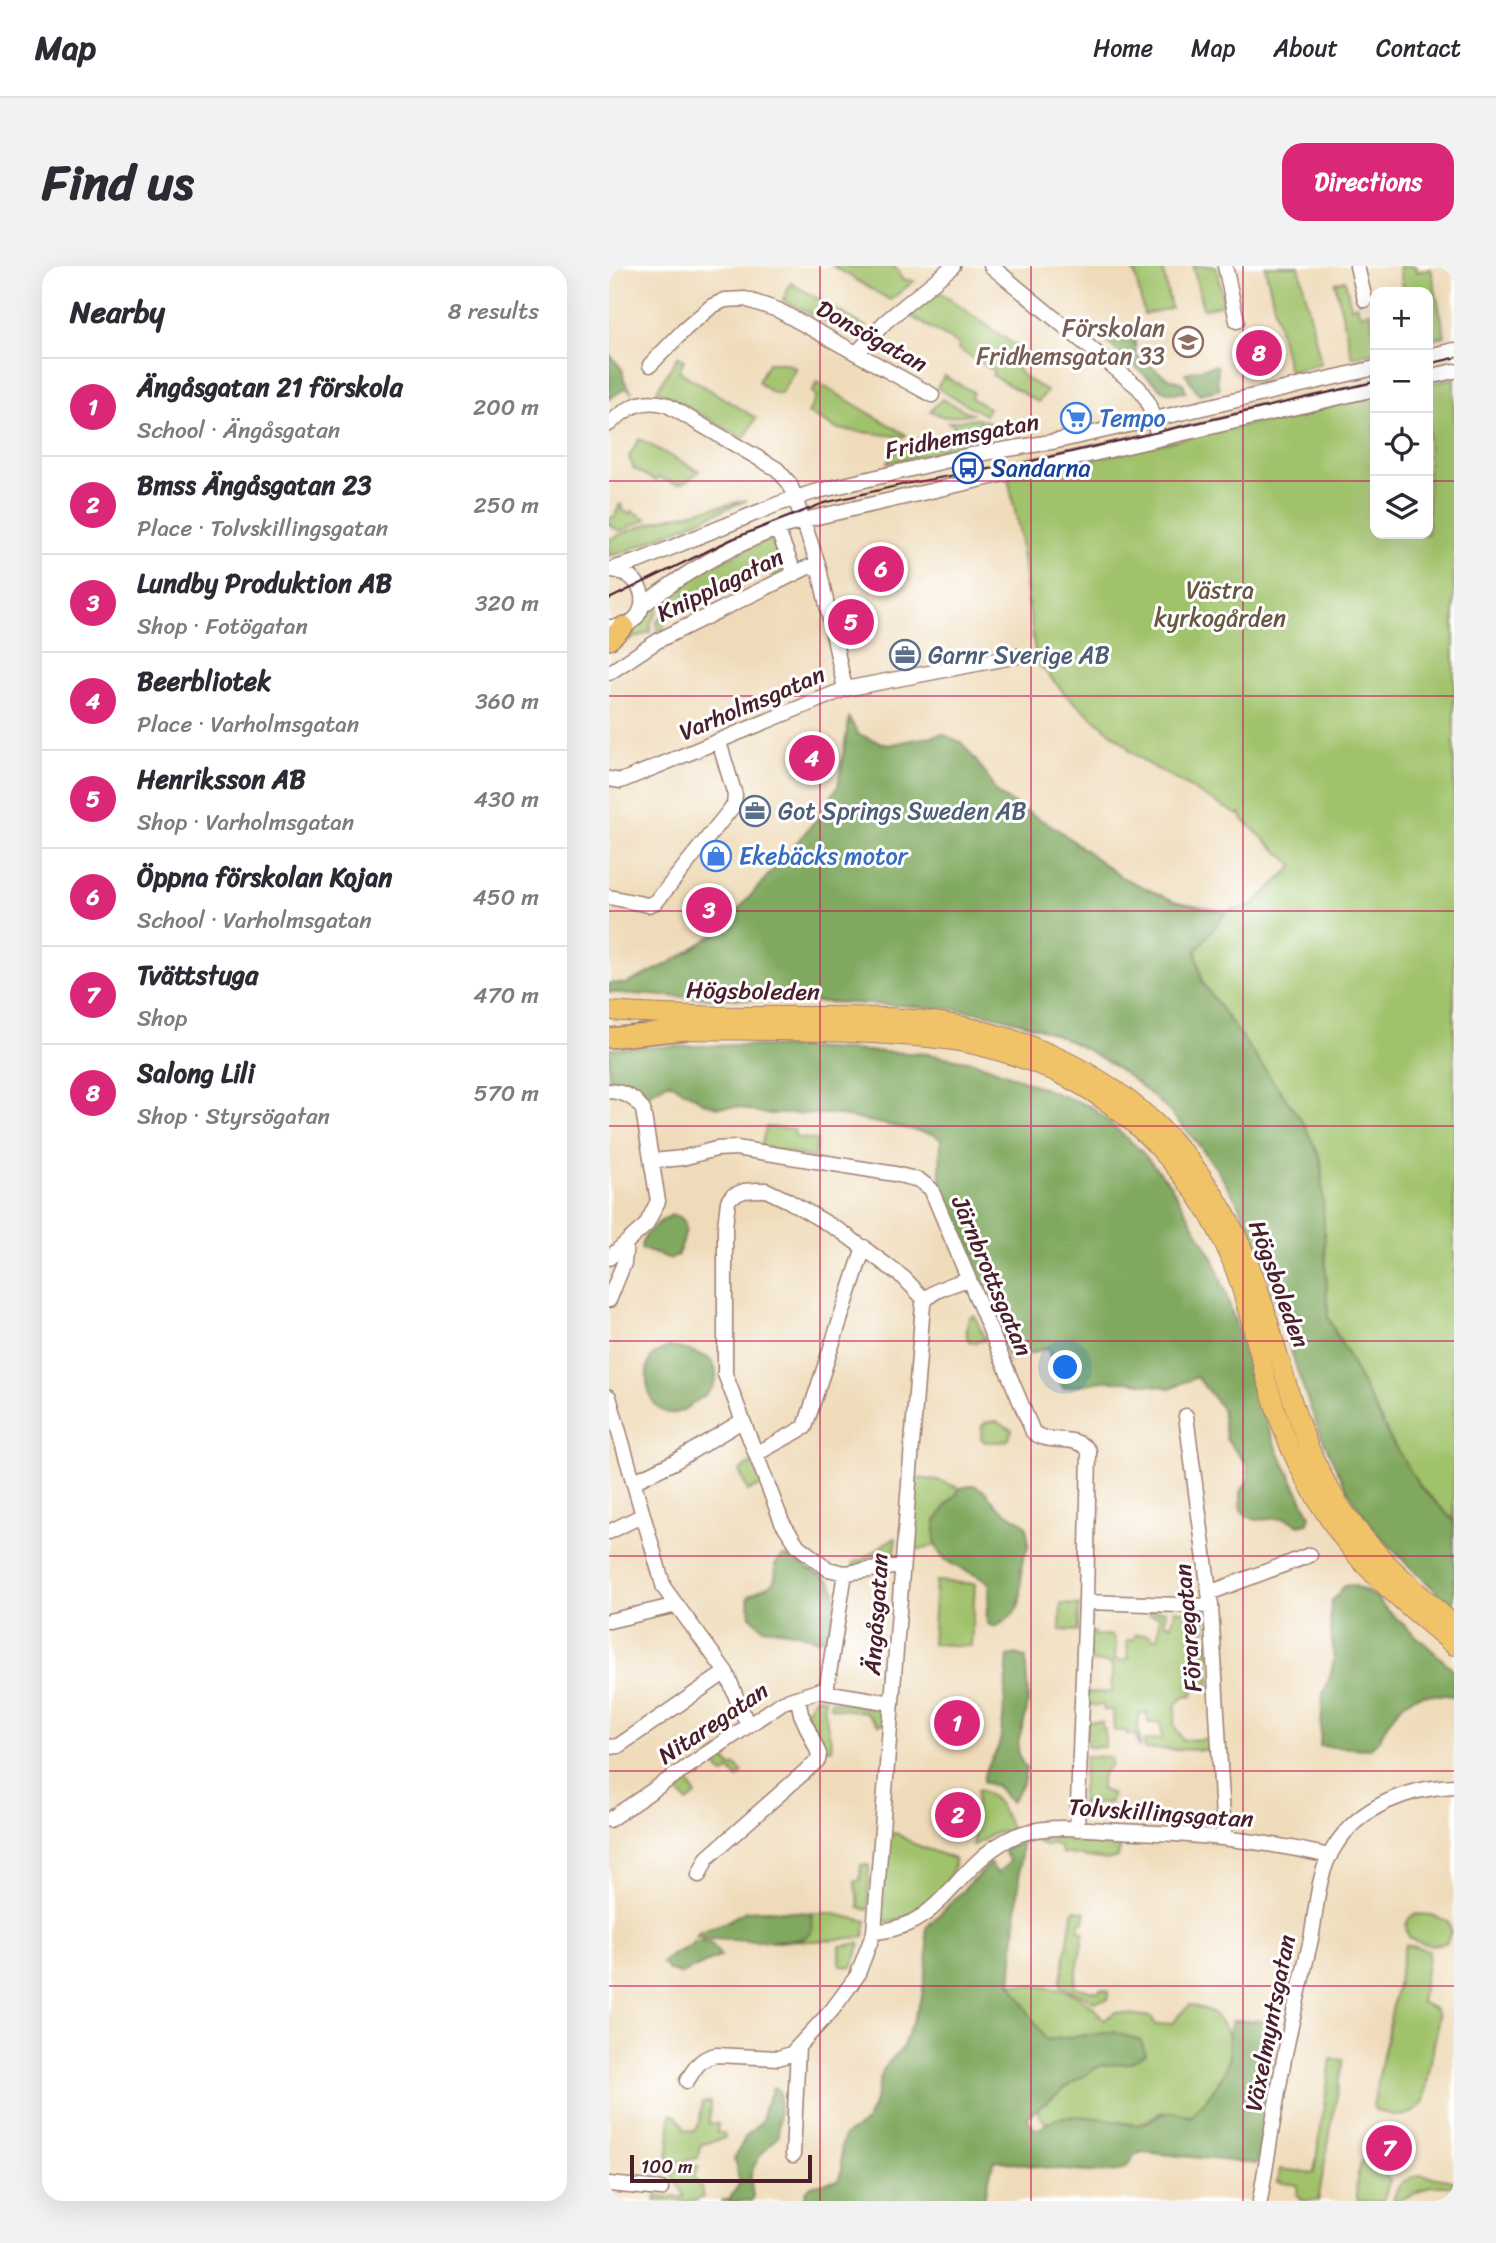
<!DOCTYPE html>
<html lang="en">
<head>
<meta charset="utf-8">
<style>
  body { margin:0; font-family:Sriracha,sans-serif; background:#f2f2f3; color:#2b2b33 }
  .controls { position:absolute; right:21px; top:21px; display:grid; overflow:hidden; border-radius:14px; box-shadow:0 7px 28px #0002 }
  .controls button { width:63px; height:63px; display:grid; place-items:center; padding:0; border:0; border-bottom:2px solid #e1e1e2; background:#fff; color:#2b2b33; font:35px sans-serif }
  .scale { position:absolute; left:21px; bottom:18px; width:182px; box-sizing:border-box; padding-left:7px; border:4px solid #4a1f2b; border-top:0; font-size:19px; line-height:24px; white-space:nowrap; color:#4a1f2b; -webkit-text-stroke:5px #fff; paint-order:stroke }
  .you { position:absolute; left:457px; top:1102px; width:24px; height:24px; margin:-18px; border:5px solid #fff; border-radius:50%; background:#1a73e8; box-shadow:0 0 0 10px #1a73e833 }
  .badge { display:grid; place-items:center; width:46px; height:46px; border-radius:50%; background:#db2777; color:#fff; font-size:23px; font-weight:700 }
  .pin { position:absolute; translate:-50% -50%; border:4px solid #fff; box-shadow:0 2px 7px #0006 }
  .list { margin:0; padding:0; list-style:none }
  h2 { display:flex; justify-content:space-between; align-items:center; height:91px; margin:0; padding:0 28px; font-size:30px }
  h2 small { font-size:23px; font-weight:400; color:#7c7c81 }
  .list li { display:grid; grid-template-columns:46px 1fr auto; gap:21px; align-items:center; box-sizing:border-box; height:98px; padding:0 28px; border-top:2px solid #e1e1e2 }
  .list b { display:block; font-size:26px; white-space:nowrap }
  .list p { margin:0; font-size:23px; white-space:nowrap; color:#7c7c81 }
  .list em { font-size:23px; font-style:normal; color:#7c7c81 }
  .icon { flex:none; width:38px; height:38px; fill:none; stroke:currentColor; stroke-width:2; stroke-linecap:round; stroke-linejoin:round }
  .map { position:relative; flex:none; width:845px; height:1935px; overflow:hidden; border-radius:21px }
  header { display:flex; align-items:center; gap:42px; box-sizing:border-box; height:98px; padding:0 35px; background:#fff; border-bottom:2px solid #e1e1e2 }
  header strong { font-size:33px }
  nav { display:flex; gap:38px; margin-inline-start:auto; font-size:24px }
  .intro { display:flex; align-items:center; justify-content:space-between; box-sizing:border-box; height:168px; padding:0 42px }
  h1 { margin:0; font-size:49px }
  .button { padding:18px 32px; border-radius:21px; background:#db2777; color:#fff; font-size:24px; font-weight:700 }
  main { display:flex; gap:42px; padding:0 42px }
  aside { flex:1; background:#fff; border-radius:21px; box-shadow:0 7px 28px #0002 }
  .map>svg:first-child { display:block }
  .green { fill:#a0c26b; stroke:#75704b; stroke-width:2 }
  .forest { fill:#80a85f; stroke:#656445; stroke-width:2 }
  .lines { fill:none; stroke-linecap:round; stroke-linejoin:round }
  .minor-casing { stroke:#9c7d72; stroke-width:17 }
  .major-casing { stroke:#9c7d72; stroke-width:20 }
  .highway-casing { stroke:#9c7d72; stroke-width:22 }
  .minor { stroke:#fff; stroke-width:14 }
  .major { stroke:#f1c369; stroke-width:18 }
  .highway { stroke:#f1c369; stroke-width:19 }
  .tram { stroke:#4a1f2b; stroke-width:2 }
  .grid { fill:none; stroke:#c2185b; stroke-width:2; stroke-opacity:0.55 }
  .labels { text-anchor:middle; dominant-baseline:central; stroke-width:6; stroke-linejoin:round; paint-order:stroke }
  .education-label { font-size:24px; fill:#785e54; stroke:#fff; text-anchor:end }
  .street-label { font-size:24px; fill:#4a1f2b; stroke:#fff }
  .shop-label { font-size:24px; fill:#366cbe; stroke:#fff; text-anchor:start }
  .transit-label { font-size:24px; fill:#164399; stroke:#fff; text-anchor:start }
  .park-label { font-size:24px; fill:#685841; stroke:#fff }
  .service-label { font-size:24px; fill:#4e5e75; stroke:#fff; text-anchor:start }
</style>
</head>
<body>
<header>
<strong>Map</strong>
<nav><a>Home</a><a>Map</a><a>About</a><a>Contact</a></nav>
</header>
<div class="intro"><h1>Find us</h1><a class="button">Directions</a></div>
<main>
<aside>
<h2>Nearby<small>8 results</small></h2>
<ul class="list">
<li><span class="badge">1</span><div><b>Ängåsgatan 21 förskola</b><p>School · Ängåsgatan</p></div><em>200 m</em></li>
<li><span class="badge">2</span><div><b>Bmss Ängåsgatan 23</b><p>Place · Tolvskillingsgatan</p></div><em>250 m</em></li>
<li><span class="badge">3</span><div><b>Lundby Produktion AB</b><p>Shop · Fotögatan</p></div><em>320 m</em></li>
<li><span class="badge">4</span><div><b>Beerbliotek</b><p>Place · Varholmsgatan</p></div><em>360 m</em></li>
<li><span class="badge">5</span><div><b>Henriksson AB</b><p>Shop · Varholmsgatan</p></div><em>430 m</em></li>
<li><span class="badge">6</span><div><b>Öppna förskolan Kojan</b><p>School · Varholmsgatan</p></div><em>450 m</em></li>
<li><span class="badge">7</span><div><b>Tvättstuga</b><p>Shop</p></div><em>470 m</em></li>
<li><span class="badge">8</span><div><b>Salong Lili</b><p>Shop · Styrsögatan</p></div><em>570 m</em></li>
</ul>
</aside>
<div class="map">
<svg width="845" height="1935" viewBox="0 0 845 1935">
  <rect width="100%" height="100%" fill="#fff"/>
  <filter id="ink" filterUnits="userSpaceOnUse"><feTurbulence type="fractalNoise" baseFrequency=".0143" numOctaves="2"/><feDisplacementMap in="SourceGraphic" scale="14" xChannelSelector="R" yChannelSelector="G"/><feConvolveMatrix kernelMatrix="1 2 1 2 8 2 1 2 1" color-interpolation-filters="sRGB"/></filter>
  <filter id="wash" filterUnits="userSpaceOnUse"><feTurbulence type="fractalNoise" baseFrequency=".00686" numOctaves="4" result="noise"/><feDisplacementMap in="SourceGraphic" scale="28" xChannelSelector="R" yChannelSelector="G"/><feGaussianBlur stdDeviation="1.57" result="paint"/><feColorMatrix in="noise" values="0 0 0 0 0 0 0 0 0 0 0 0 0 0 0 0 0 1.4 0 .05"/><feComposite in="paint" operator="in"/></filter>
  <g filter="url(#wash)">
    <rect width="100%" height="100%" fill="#efdbb9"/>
    <path class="green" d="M224,0H282L288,3L293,13L305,15L281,34Z
      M519,0H553L562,42L535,48L526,8Z
      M584,0H607L615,38L594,43Z
      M656,0H690L712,98L680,106Z
      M790,0H806L808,6L822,3L836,70L819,74V26H795Z
      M736,14L742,41L748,39L751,48L761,46L766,68V86L743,91L726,17Z
      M182,17L257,61L250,67L243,69L174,34Z
      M329,25L417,87L408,103L416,112L438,125L429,136L383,109L385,105L349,83L351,79L301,50Z
      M69,90L75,94L70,105L147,152L135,173L48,124Z
      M159,97H176L187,102L172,128L162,126L149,116Z
      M335,110L364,126L362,132L380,142L376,149L328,122Z
      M845,112V1255L810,1219L782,1174L719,1051L712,894L695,858L593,716L587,685L617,646L643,639L685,600L634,554L631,547L629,549L541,499L519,484V481L458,430L427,395L411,269L399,212L766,130V268H819V118Z
      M208,116L297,169L296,171L228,163L199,147L208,130L203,126Z
      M333,133L363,148L335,151L321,145Z
      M370,152L372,154L357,180L278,197L282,188L307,174L333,183L346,160L339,156Z
      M375,154L394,164L395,169L363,176Z
      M30,173L90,205C73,221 70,220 49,211L47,215L25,203L20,191Z
      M138,234L15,286L0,290V274C42,252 92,245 138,234Z
      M11,238L14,240L13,244L21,248L23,245L38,253L11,265L0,259V252L5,251Z
      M158,274C173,280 174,294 175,309L164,312L159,302L52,354L56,363L48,366V355L54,349L57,341L53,331L67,325L104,298Z
      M46,336L49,345L42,356L41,366L5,379L33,354Z
      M157,861L185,863L186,871L208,874L205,892L152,880Z
      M365,1049L376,1074L361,1077C356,1071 358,1059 360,1052Z
      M388,1155L403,1164L399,1174L391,1176H376L372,1172L373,1160L377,1156Z
      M145,1196L154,1219L139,1225L130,1205Z
      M306,1212L328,1214L351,1222C348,1230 342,1233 337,1240C333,1246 332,1250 327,1255L326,1278C317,1284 311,1285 302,1280Z
      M287,1272L285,1296L244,1300L245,1296C265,1292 268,1278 287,1272Z
      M327,1315L366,1318L362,1380L323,1378Z
      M452,1338L470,1339L469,1365L451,1364Z
      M541,1344L557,1345L556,1357L563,1359L566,1344L596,1348L597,1363L590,1366L599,1376L601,1422H585L583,1430L576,1431L567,1437L565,1460L574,1474L599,1473L600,1470H605V1484L535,1483V1475L553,1473L552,1457H539L538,1447H531L529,1457L531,1473L530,1483L527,1469H518V1465H505L504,1444H495L494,1439H479V1456H493V1463H496V1481H478L476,1427L503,1426V1397L483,1396L479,1393L480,1366H485L486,1370L503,1369L507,1377L506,1394H519L518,1374L525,1373L527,1368L541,1369L542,1372H549L551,1350L540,1348Z
      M207,1431L216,1433C213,1448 222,1467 223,1483L214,1482L196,1445Z
      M222,1435L269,1443L274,1449V1458L269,1459L256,1446L223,1442L221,1437Z
      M114,1482L120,1490L116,1494L122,1501L126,1499L134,1507L128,1512L121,1504L114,1509L102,1491Z
      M476,1490L502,1491V1499C494,1505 491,1513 492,1523L503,1529L500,1537L472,1538Z
      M90,1501L94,1510L91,1512L88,1510L79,1516L87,1529L78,1536L62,1517Z
      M368,1524C389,1528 394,1547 403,1564L386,1567L364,1580Z
      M287,1567L305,1578L345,1593C349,1615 297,1662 275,1655L271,1647L277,1569Z
      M442,1571L512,1572L513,1573L509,1591L498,1594L453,1587L450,1580L443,1577L438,1580L426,1575Z
      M252,1599H260L259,1644L250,1642C251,1632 245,1625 246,1615H251Z
      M467,1644L477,1646L475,1656H472L469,1665L475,1666L465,1721L490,1726L491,1723L500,1725L499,1733L485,1736C473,1726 461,1727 451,1719L464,1645Z
      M201,1647H220L258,1655L255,1671L205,1675L169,1674C188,1672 212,1673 201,1647Z
      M805,1648L822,1649L839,1655L842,1665L838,1676C826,1681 811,1679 800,1671C795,1662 797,1653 805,1648Z
      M250,1677L251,1679L243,1701L233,1700L231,1697V1680Z
      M796,1679L820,1684L812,1736L826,1743L830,1750L815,1835C802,1855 787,1850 767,1845L764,1840Z
      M401,1718C441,1722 469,1719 495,1754L506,1746L542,1751L547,1759L563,1757L581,1739C587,1741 597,1742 602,1746C606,1748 610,1755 613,1758C638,1789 602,1828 582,1851L576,1848L553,1846L529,1859L484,1852L436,1856L427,1844L457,1821L492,1799L521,1797L505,1766L437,1774Z
      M722,1793L734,1794L709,1935L692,1934V1931L688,1930L689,1919L669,1916L671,1903L705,1907Z
      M93,1836H101L100,1857L109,1858L108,1867H115L116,1872L91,1879L89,1892L69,1896L58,1903L62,1848L68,1850L76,1864L85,1865L91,1854Z
      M762,1888C769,1896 773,1908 781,1914L774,1935H749C745,1922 749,1901 756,1889Z
      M88,1900L90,1901L85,1911L92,1922L94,1931L86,1935H46L47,1930L74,1931V1928L62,1907L77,1901Z
      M811,1909L845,1915V1920H821L801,1930L784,1935C788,1918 794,1913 811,1909Z"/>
    <path class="forest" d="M514,63L525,64L527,89L557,111L574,117L577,126L564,127L555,125L489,69Z
      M0,88L13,103L15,114L23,127L18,121L0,133Z
      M606,99L609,101L608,115L611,123L590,128L576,107Z
      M240,452L250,469L279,479L333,468L352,476L375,505L388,528L448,563L512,611L565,635L617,646L587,685L593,716L695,858L712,894L719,1052L782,1174L810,1219L845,1255V1342C811,1309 770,1276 745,1235C710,1176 689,1109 669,1044C659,1015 651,982 638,955C590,860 514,786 410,756C360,741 310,740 259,738C172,733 86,734 0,726V717L17,718L59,698L111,665L207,554L229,520Z
      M132,779L319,788L369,797L483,841L531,884L561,918L605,994L627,1058L644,1124L669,1185L701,1249L699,1257L690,1259L676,1252L647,1254L639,1251L632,1244V1226L640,1212L638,1198L617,1173L613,1143L588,1111L561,1122L519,1115H494L454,1122L438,1082L401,1095L336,935L331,908L332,873L324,868L223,848H157L128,841H108L96,837L60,816L35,831L17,818L0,814V782Z
      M63,949C86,951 74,977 68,990L62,993L32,983C32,967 50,956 63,949Z
      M60,1081C70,1082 94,1087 101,1094C113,1107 106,1123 93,1131C83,1137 72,1149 60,1147C38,1145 31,1101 45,1088C49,1085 55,1083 60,1081Z
      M364,1219L376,1225L388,1240L417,1259C418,1266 420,1275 419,1282C418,1286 415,1289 414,1293C407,1323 424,1343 386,1361L379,1358C374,1343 383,1331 380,1317C351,1296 319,1303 327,1255C332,1250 333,1246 337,1240C342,1233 348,1230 351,1222Z
      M174,1290L185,1292L198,1302L214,1310L222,1316L226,1326L224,1360L217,1370L209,1374L186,1366L154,1362L141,1350L139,1331C155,1317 170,1325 166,1298Z
      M744,1319L768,1331L775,1341L845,1404V1430C812,1426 799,1426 779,1457C771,1469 774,1472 760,1483L711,1480L714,1428L721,1411L725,1394L721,1354L722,1337L735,1320Z
      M408,1388L417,1392C416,1409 421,1427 418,1443C415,1464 400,1482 417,1502L414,1517L402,1536L387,1520L374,1516C375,1498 387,1493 391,1475C396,1448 396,1418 399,1391Z
      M413,1577L402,1718L437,1774L505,1766L532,1775L537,1788L521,1797L492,1799L457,1821L418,1851L425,1863L432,1862C447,1846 480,1850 500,1854C509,1856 518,1859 527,1859C549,1858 551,1836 582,1851C596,1835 613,1817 620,1796C625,1780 614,1772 624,1754L658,1755L664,1769L665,1793L648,1898L534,1886L525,1889C523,1893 520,1900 516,1902C500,1914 408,1897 385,1894L374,1935H195L197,1926L202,1920L229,1914L233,1903L232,1881L236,1869L257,1856L264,1842L274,1803L293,1782L313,1730L319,1690L317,1662L381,1597L388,1607L401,1596L394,1584Z
      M159,1644L201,1647C204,1655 206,1665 196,1671C181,1679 108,1673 87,1672L89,1667L115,1657L137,1645Z
      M85,1676H101L112,1690L72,1708L61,1705L53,1697C62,1686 75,1686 85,1676Z
      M164,1822H168L171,1827L169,1871C160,1878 143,1898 142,1909C141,1917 144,1925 144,1933L142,1935H111L120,1933L131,1917L125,1893L137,1870L153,1855L155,1843Z"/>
  </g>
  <g filter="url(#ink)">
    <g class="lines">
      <g class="minor-casing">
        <path id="minor" d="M382,0L530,122L539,136L547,163
          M616,0L628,55
          M748,0L756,34
          M248,87L276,56L344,0
          M819,90L845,84
          M41,99L76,63L103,40L116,34L136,33L169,44L323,129
          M819,111L845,105
          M0,158C18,142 33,131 58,139L168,203L181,218L209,298L236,423
          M168,263L186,308
          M0,304L30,295L169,238L205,226L357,190L448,175L524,158L766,102
          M33,340C82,301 135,272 195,254L766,123
          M0,361C44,364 44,308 3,304
          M0,407L50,374L197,302L209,298
          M0,513L12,515L236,423L409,390
          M0,631L39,639L47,636L125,539L126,529L110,476
          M0,825C15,826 26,831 34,844L49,935L37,959L0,992
          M44,895L73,892L107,883L127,882L286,908L310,914L322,923L424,1166C441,1180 467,1167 480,1185L477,1334L468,1563
          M0,1034L15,997L17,977
          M0,1131L55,1322L117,1406L139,1460
          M577,1150L602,1340L615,1570
          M147,1188L196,1161L255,981
          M24,1216L65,1196L133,1155
          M0,1266L34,1249
          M293,1300L236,1307L219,1303L189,1280L173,1256L116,1108V961L119,935L123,930L135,925L148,924H157L178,934L233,966L295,1012L316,1034
          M600,1327L701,1289
          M477,1336L602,1340
          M0,1355L68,1339
          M217,1426L236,1307
          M0,1481L9,1480L117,1406
          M0,1554L174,1436L209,1425L283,1437
          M90,1609L98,1592L209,1494L210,1488L192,1448L189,1433
          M265,1666C334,1661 344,1603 398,1574C430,1556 473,1563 508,1565C582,1568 648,1573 721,1590
          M78,1815C86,1802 91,1792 107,1789L169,1792L182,1788L223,1744L248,1710L265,1666L314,1038C322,1023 344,1019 359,1013
          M184,1889L189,1781
          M0,1918L52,1923
          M651,1935C659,1888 666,1840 675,1793C683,1752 693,1713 702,1673C708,1642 708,1607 726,1580C751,1540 799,1522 845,1520"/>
      </g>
      <g class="major-casing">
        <path id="major" d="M0,745C68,750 137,750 205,750C259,750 317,750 369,763C511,798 605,888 651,1027C673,1095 687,1168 725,1230C756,1281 801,1320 845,1358
          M76,764C144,765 212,764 280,769C307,771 334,772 361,778C395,786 429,797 460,813C536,853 600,929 628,1010C650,1077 662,1151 696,1213C709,1237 724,1261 741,1282C770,1319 810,1349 845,1380"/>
      </g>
      <g class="highway-casing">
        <path id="highway" d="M0,374L15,360
          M0,772L76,764"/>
      </g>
      <use href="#minor" class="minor"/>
      <use href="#major" class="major"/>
      <use href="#highway" class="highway"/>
      <path class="tram" d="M819,98L845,92
        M0,333L123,273L215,237L296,218L419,196L766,116"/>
    </g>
  </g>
  <path class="grid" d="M211,0V1935M422,0V1935M634,0V1935M0,215H766M819,215H845M0,430H845M0,645H845M0,860H845M0,1075H845M0,1290H845M0,1505H845M0,1720H845"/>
  <defs>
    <g id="school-ring" transform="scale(1.575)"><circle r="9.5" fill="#fff" stroke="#8d6e63" stroke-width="1.5"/><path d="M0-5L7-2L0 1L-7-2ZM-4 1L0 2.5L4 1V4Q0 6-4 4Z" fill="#8d6e63"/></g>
    <g id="supermarket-ring" transform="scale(1.575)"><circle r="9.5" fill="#fff" stroke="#3f7fe0" stroke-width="1.5"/><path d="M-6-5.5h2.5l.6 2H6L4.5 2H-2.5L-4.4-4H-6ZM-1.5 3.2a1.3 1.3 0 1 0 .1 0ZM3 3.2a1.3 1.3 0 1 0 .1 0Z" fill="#3f7fe0"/></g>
    <g id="bus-ring" transform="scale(1.575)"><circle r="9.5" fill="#fff" stroke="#1a4fb4" stroke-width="1.5"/><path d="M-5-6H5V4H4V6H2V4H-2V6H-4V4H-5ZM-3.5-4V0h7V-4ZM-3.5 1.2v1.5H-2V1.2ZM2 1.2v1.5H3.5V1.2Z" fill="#1a4fb4"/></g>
    <g id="office-ring" transform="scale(1.575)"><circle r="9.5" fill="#fff" stroke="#5c6f8a" stroke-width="1.5"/><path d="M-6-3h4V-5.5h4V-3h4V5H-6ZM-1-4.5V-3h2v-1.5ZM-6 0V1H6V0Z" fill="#5c6f8a"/></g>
    <g id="shop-ring" transform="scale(1.575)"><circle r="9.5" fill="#fff" stroke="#3f7fe0" stroke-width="1.5"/><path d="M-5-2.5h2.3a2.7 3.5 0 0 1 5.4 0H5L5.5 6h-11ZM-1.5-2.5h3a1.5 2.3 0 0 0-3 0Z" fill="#3f7fe0"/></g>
  </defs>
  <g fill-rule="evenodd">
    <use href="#school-ring" x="579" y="76"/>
    <use href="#supermarket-ring" x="467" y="152"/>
    <use href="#bus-ring" x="359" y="202"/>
    <use href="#office-ring" x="296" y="389"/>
    <use href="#office-ring" x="146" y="545"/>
    <use href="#shop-ring" x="107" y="590"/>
  </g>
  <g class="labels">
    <g class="education-label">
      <text x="556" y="62">Förskolan<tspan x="556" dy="28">Fridhemsgatan 33</tspan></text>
    </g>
    <g class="street-label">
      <text transform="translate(263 70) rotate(29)">Donsögatan</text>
      <text transform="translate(353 170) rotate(-11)">Fridhemsgatan</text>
      <text transform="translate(111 319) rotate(-26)">Knipplagatan</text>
      <text transform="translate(143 437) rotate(-23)">Varholmsgatan</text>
      <text transform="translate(144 725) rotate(1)">Högsboleden</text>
      <text transform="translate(383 1010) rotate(67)">Järnbrottsgatan</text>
      <text transform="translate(670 1018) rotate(70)">Högsboleden</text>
      <text transform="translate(267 1348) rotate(-86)">Ängåsgatan</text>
      <text transform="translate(579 1362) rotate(-95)">Föraregatan</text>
      <text transform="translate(104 1457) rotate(-34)">Nitaregatan</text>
      <text transform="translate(552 1547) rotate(4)">Tolvskillingsgatan</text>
      <text transform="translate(661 1757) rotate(-79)">Växelmyntsgatan</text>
    </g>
    <g class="shop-label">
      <text x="490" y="152">Tempo</text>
      <text x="130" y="590">Ekebäcks motor</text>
    </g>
    <g class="transit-label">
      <text x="382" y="202">Sandarna</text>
    </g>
    <g class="park-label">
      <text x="611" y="324">Västra<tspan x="611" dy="28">kyrkogården</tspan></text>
    </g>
    <g class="service-label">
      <text x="319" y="389">Garnr Sverige AB</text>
      <text x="169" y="545">Got Springs Sweden AB</text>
    </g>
  </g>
</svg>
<div class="controls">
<button>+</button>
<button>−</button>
<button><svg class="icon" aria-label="locate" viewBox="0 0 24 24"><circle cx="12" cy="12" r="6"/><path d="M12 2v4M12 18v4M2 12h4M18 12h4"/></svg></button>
<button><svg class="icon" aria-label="layers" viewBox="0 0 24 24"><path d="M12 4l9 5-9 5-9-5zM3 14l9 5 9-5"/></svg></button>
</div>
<div class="scale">100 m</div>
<div class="you"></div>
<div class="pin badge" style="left:348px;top:1457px">1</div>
<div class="pin badge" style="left:349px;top:1549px">2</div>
<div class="pin badge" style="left:100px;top:644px">3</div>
<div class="pin badge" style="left:203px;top:492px">4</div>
<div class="pin badge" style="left:242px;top:356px">5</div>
<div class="pin badge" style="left:272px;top:303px">6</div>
<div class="pin badge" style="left:780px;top:1882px">7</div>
<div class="pin badge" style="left:650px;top:87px">8</div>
</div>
</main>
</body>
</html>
